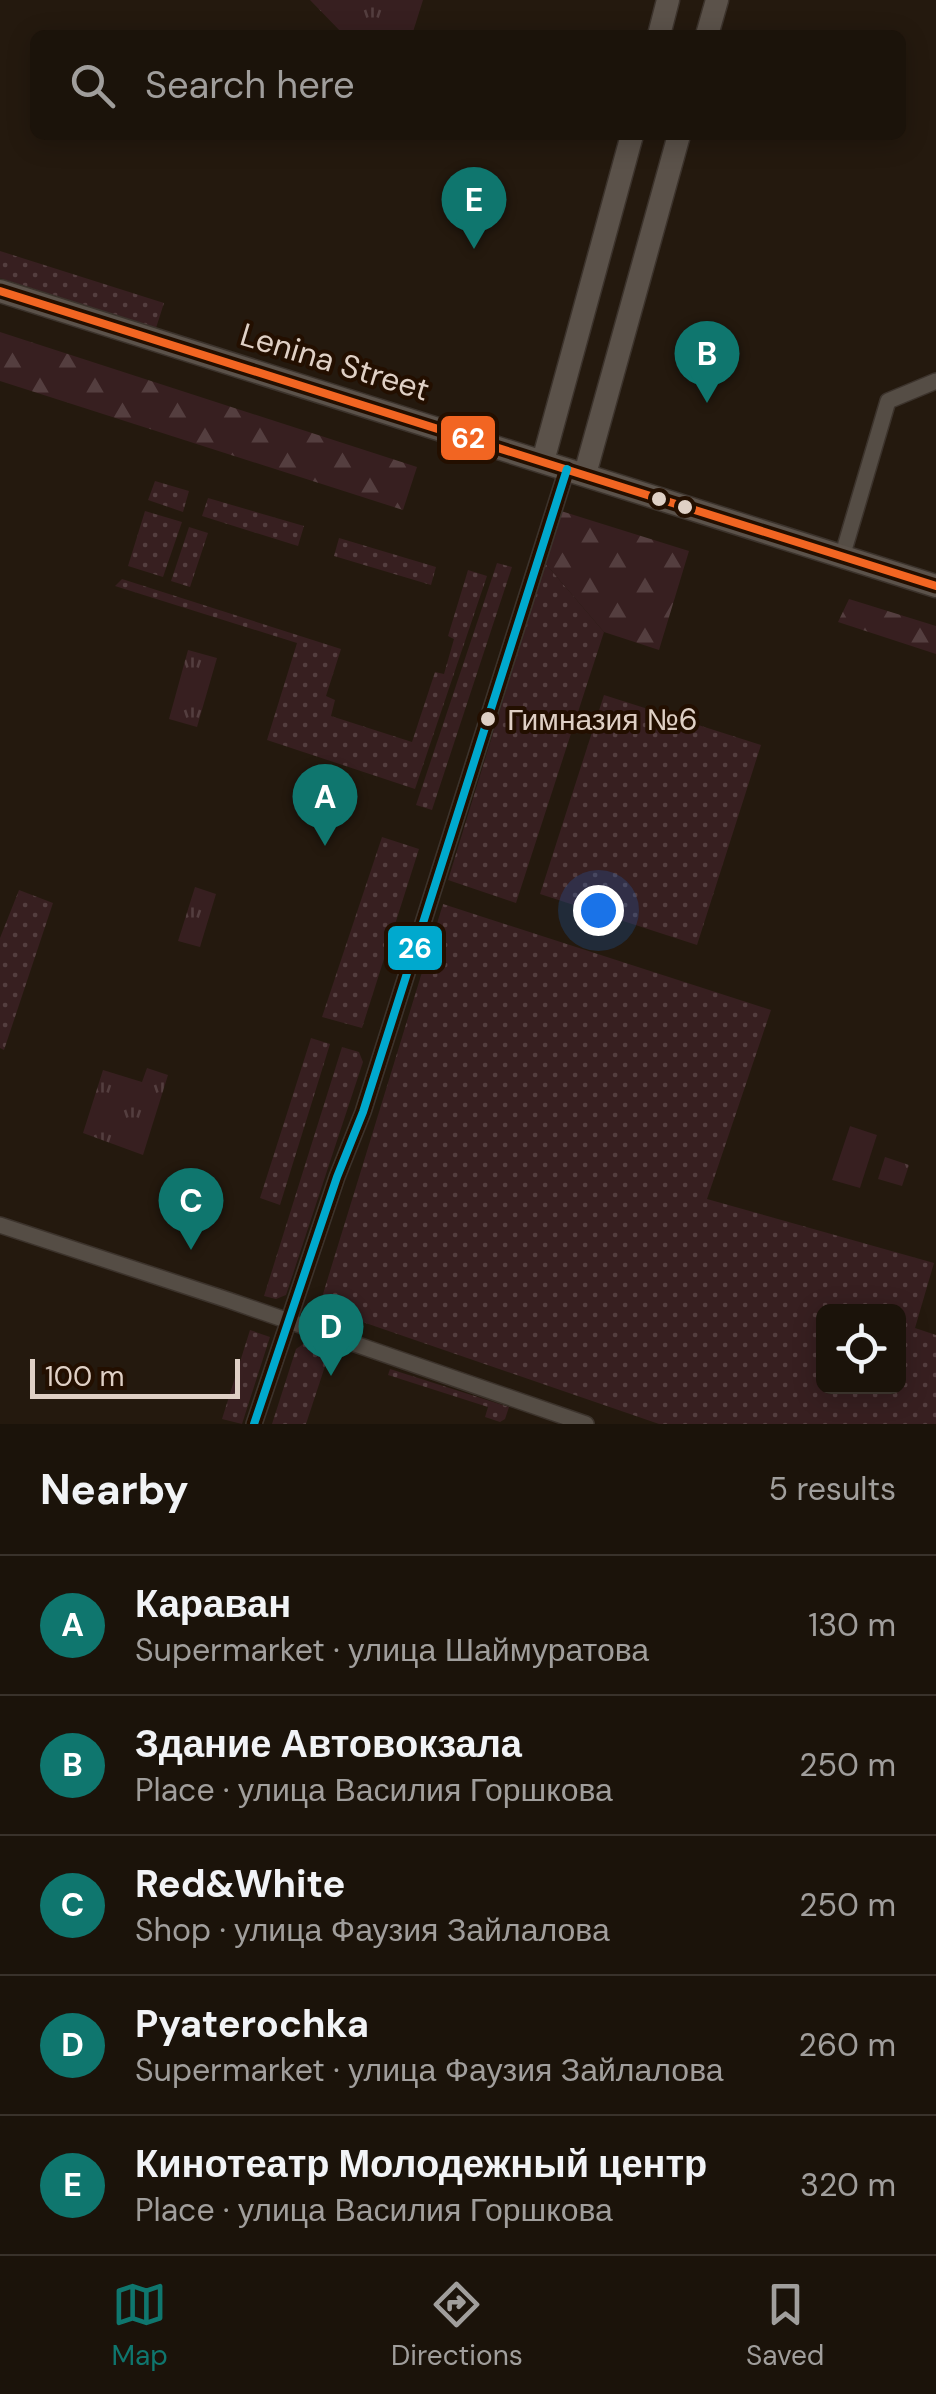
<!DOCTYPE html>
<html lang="en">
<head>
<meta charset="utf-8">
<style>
  body { margin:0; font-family:"DM Sans",sans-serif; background:#282018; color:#f1f3f6 }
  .controls { position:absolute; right:30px; bottom:30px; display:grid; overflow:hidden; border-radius:15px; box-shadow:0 5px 25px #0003 }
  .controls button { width:90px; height:90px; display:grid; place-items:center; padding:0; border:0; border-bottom:2px solid #39322b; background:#1b130a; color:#f1f3f6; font:50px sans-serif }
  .scale { position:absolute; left:30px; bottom:25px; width:210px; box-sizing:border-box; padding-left:10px; border:5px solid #dfd0c5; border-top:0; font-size:28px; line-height:35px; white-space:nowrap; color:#dfd0c5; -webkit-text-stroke:8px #230f00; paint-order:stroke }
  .you { position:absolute; left:598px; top:910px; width:35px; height:35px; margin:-25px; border:8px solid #fff; border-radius:50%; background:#1a73e8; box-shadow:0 0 0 15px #1a73e833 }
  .badge { display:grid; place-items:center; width:65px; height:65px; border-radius:50%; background:#0f766e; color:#fff; font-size:32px; font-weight:700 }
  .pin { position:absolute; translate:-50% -82px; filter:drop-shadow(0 2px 5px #0008) }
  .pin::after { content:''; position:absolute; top:52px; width:35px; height:30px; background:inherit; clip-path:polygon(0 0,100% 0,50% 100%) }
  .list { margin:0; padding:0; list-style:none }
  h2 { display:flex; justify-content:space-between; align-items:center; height:130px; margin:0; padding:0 40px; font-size:42px }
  h2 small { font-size:32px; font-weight:400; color:#a09e9c }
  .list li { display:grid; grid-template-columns:65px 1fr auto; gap:30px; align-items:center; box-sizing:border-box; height:140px; padding:0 40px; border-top:2px solid #39322b }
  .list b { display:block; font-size:38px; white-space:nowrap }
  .list p { margin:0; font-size:32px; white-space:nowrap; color:#a09e9c }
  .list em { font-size:32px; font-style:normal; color:#a09e9c }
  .icon { flex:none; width:55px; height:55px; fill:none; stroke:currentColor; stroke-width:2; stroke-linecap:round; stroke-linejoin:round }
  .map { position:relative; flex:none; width:936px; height:1424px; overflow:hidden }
  .search { position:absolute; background:#1b130a; box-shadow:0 5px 25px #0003; left:30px; right:30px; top:30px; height:110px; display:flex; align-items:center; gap:25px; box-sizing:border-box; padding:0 35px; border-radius:15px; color:#a09e9c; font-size:38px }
  .sheet { height:830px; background:#1b130a }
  nav { display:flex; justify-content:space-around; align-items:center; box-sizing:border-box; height:140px; border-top:2px solid #39322b; background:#1b130a; font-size:28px; color:#a09e9c }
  nav a { display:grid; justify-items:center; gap:5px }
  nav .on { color:#0f766e }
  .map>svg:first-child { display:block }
  .grass { fill:url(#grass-dots); fill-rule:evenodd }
  .forest { fill:url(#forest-firs) }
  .park { fill:url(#park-tufts) }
  .pitch { fill:#371f20 }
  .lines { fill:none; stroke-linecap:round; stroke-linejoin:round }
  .minor-casing { stroke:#3c332c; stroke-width:18 }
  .secondary-casing { stroke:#3c332c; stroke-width:25 }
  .minor { stroke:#554d45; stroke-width:15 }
  .secondary { stroke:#5b524a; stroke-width:22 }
  .bus-1-casing { stroke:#230f00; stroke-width:15 }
  .bus-2-casing { stroke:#230f00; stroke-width:15 }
  .bus-1 { stroke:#f26522; stroke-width:8 }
  .bus-2 { stroke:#00a9ce; stroke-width:8 }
  .bus-dot { fill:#dfd0c5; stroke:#230f00; stroke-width:4 }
  .labels { text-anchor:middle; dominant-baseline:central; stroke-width:8; stroke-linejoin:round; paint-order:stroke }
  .bus-label { font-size:30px; fill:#dfd0c5; stroke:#230f00; text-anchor:start }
  .street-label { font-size:32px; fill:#dfd0c5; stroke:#230f00 }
  .line-badge { stroke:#230f00; stroke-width:4 }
  .badge-label { font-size:28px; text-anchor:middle; font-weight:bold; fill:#fff }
</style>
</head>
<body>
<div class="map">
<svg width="936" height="1424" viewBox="0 0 936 1424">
  <defs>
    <pattern id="grass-dots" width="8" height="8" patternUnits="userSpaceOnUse" patternTransform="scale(2.5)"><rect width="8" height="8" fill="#371f20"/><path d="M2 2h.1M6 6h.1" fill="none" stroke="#543e3f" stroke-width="1.8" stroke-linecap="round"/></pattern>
    <pattern id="forest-firs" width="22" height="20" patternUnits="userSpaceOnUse" patternTransform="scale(2.5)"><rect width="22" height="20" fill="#371f20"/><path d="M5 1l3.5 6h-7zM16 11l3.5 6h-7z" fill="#543e3f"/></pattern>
    <pattern id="park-tufts" width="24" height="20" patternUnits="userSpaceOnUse" patternTransform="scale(2.5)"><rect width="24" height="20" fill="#371f20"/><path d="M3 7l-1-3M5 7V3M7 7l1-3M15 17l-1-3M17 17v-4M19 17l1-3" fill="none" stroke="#543e3f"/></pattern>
  </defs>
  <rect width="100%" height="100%" fill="#24190e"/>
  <path class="grass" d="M0,251L164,303L156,328L0,278Z
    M155,481L189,491L183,512L148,500Z
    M208,498L304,526L298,546L202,516Z
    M145,511L182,522L163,577L128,566Z
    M189,527L208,533L190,587L171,581Z
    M339,538L436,567L431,585L334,556Z
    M497,563L512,567L432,810L416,805Z
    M545,563L604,632L516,903L448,880Z
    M468,570L487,576L415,789L267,740L297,643L115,586L122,579L341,649L326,696L335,700L331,716L412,742L435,672L444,674L454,639L448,636Z
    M604,695L761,745L697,945L540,894Z
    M382,837L419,849L362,1028L322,1017Z
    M19,890L53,903L4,1050L0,1048V938Z
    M443,904L771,1010L707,1199L934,1263L915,1328L936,1335V1424H659L319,1307ZM824,1312H898V1386H824Z
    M311,1038L330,1044L280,1205L260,1198Z
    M342,1047L359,1052L363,1062L286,1295L276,1299L264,1296Z
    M250,1330L270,1337L242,1424L222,1419Z
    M309,1340L331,1348L306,1424H272L296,1349Z
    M390,1369L509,1407L505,1419L500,1422L485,1417L488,1407L388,1375Z"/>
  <path class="forest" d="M0,332L417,467L403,510L0,381Z
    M561,511L689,551L659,650L604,632L545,563Z
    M849,599L936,626V654L838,622Z"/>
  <path class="park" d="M310,0H423L412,35H344Z
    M188,650L217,658L197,727L169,719Z
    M195,887L216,894L200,947L178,941Z
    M147,1068L168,1075L143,1155L83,1133L103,1070L142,1082Z
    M885,1157L909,1165L902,1186L878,1179Z"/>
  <path class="pitch" d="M850,1126L877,1135L860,1188L832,1180Z"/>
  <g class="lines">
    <g class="minor-casing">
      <path id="minor" d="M842,557L888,401L936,381
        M0,1225L228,1300L586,1424
        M254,1424L337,1177L363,1112L567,469"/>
    </g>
    <g class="secondary-casing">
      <path id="secondary" d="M659,35L668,0
        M707,35L717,0
        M0,291L936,586
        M543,461L632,135
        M585,474L679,135"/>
    </g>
    <use href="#minor" class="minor"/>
    <use href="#secondary" class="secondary"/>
    <g class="bus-1-casing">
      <path id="bus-1" d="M0,291L936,586"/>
    </g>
    <g class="bus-2-casing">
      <path id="bus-2" d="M254,1424L337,1177L363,1112L567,469"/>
    </g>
    <use href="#bus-1" class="bus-1"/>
    <use href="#bus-2" class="bus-2"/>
  </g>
  <g class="bus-dot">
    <circle cx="659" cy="499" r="9"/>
    <circle cx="685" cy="507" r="9"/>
    <circle cx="488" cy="719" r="9"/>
  </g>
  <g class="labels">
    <g class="bus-label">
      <text x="507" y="719">Гимназия №6</text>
    </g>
    <g class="street-label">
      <text transform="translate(335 362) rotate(17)">Lenina Street</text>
    </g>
  </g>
  <g class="line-badge">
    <rect x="439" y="414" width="58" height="48" rx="10" fill="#f26522"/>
    <rect x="386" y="924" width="58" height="48" rx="10" fill="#00a9ce"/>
  </g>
  <g class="badge-label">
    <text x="468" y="448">62</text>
    <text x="415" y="958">26</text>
  </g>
</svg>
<div class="controls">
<button><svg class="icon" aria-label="locate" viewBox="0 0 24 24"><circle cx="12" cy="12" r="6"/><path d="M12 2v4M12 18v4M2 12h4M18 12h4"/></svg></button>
</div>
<div class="scale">100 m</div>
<div class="you"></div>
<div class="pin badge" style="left:325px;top:846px">A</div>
<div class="pin badge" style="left:707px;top:403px">B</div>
<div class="pin badge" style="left:191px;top:1250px">C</div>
<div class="pin badge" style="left:331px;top:1376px">D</div>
<div class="pin badge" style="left:474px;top:249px">E</div>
<div class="search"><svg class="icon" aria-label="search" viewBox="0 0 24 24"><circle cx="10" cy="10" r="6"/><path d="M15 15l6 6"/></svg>Search here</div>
</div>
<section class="sheet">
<h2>Nearby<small>5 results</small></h2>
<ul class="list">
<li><span class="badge">A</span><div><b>Караван</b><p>Supermarket · улица Шаймуратова</p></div><em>130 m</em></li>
<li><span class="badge">B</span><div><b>Здание Автовокзала</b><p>Place · улица Василия Горшкова</p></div><em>250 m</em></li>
<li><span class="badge">C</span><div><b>Red&amp;White</b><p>Shop · улица Фаузия Зайлалова</p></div><em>250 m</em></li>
<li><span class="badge">D</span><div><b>Pyaterochka</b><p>Supermarket · улица Фаузия Зайлалова</p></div><em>260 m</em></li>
<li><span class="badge">E</span><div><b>Кинотеатр Молодежный центр</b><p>Place · улица Василия Горшкова</p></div><em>320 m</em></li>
</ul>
</section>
<nav>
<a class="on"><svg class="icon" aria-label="map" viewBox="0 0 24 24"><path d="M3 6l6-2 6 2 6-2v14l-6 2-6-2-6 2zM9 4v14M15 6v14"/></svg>Map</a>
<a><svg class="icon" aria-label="directions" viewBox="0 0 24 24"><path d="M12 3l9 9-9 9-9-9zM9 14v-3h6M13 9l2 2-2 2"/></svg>Directions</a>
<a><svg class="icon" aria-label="saved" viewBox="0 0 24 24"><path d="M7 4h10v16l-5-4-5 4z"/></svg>Saved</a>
</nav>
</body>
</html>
